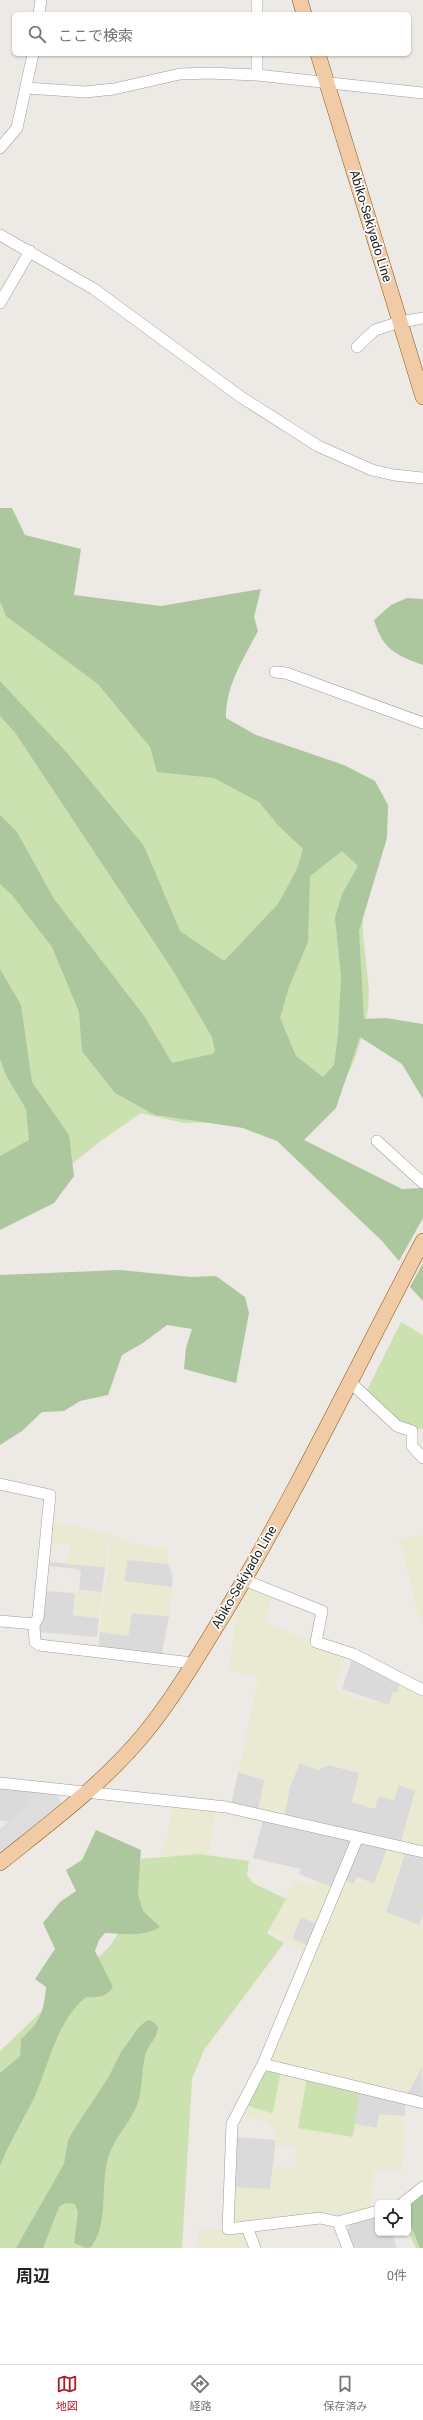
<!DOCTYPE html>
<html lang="ja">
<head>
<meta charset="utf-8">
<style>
  body { margin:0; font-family:Roboto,"Noto Sans JP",sans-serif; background:#f6f6f6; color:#222 }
  .controls { position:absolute; right:12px; bottom:12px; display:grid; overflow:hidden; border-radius:6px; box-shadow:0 1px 3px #0004 }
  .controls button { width:36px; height:36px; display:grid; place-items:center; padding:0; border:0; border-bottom:1px solid #e0e0e0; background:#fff; color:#222; font:20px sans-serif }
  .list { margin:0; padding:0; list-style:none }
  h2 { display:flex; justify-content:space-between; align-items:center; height:52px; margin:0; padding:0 16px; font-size:17px }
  h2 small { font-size:13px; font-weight:400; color:#767676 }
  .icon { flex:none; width:22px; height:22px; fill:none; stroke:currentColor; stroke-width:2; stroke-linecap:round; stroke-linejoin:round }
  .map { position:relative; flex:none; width:423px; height:2248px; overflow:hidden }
  .search { position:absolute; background:#fff; box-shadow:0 1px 3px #0004; left:12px; right:12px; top:12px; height:44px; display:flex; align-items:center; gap:10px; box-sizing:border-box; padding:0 14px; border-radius:6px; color:#767676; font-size:15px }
  .sheet { height:116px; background:#fff }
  nav { display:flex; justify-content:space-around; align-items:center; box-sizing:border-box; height:56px; border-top:1px solid #e0e0e0; background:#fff; font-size:11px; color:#767676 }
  nav a { display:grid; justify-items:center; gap:2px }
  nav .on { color:#b21821 }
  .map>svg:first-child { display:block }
  .residential { fill:#dbdada }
  .farmland { fill:#e9ead1 }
  .grass { fill:#cbe1b0 }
  .forest { fill:#acc79e; fill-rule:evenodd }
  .parking { fill:#ddd }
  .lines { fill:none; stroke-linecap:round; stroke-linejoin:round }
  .minor-casing { stroke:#9e9e9e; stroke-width:12 }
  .major-casing { stroke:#845712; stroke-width:16 }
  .minor { stroke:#fff; stroke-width:11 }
  .major { stroke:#f0cba6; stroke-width:15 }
  .labels { text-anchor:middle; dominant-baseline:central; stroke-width:3.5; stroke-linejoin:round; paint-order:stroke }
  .street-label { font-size:13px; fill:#1d1d1d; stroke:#fff }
</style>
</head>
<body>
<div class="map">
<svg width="423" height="2248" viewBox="0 0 423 2248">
  <rect width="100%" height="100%" fill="#ede9e4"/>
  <path class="residential" d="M127,1559L168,1564L173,1575L172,1588L124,1581Z
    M47,1562L105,1567L102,1592L79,1590L81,1572L78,1569L49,1566Z
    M44,1591L75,1593L73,1615L99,1618L97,1637L39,1632Z
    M132,1613L169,1616L162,1653L164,1657L98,1651L100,1632L128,1636Z
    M353,1656L401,1680L397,1693L393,1692L389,1705L342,1689Z
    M300,1762L318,1770L329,1765L359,1773L375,1809L378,1796L398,1785L415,1791L401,1843L284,1816L290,1787Z
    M238,1772L265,1780L258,1811L231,1805Z
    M0,1788L30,1791L28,1806L9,1822L0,1820Z
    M263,1820L354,1841L334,1888L299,1874L301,1869L253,1858Z
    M359,1842L387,1849L374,1884L357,1877L354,1884L343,1879Z
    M405,1853L423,1857V1916L419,1925L386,1912Z
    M301,1917L318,1924L309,1946L292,1939Z
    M422,2065L423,2101L405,2098Z
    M360,2089L405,2103V2116L379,2115L377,2128L354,2124Z
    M235,2137L276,2140L270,2190L230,2187Z
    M378,2215V2233H392L397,2248H350L346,2233L352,2222Z"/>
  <path class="farmland" d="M51,1521L109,1534L105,1567L68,1564L70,1544L49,1542Z
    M111,1535L134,1544L153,1548L166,1546L168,1564L127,1560L124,1581L172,1587L169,1616L132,1613L128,1636L100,1632Z
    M423,1535V1624L418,1613L403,1551L398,1540Z
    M251,1585L272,1592L267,1623L314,1643L340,1651L338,1656L345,1659L335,1690L373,1704L374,1700L389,1705L393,1692L397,1693L401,1680L423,1692V1849L401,1843L415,1791L399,1785L394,1800L378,1796L374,1809L352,1802L359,1773L329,1765L318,1770L299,1763L290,1787L284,1816L258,1811L264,1780L238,1772L259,1677L229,1670L237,1609Z
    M76,1590L102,1592L99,1618L73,1615Z
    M172,1805L216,1811L208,1855L160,1856L168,1833Z
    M387,1849L405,1853L386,1912L419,1925L423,1916V2066L405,2098L273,2066L267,2058L343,1879L354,1884L357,1877L374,1884Z
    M295,1880L315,1888L318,1882L334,1888L318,1924L301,1917L292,1939L309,1946L307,1952L269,1930Z
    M281,2071L307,2077L298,2128L353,2136L354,2124L377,2128L379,2114L405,2116L402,2170L374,2169L371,2207L334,2217L231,2226L230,2187L270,2189L273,2166L295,2169V2147L275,2145L276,2133L270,2126L263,2121L243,2116L248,2106L270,2113Z
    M198,2229H241L253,2248H199Z"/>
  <path class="grass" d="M0,600L361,845L363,935L369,991L368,1009L364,1029L354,1061L342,1086L219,1122L183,1123L141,1113L102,1140L0,1221Z
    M401,1322L423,1335V1429L404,1427L366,1392Z
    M199,1854L249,1861L247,1875L253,1883L286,1899L267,1933L284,1943L204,2050L192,2079L182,2248H0V2051L110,1946L125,1923L141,1859Z
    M262,2069L281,2071L273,2112L271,2113L248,2106Z
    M307,2077L360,2089L353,2137L298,2128Z
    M423,2214V2248H416L408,2232V2225Z"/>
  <path class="forest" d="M0,508H12L25,535L81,549L74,595L161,606L261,589L254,617L258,631C244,658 225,687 226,718L256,735L344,765L375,781L388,805L387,838L359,931L364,1019L386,1018L423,1024V1099L402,1064L360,1037L336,1108L304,1140L402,1189L423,1188V1218L399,1261L382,1241L277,1141L243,1128L155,1115L115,1093L82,1051L79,1012L52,947L12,895L0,884V815L17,832L54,899L145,1017L172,1063L212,1054L215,1051L212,1037L172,969L16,734L0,716V681L68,754L144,846L180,931L224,961L278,904L297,869L303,849L278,825L259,802L214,778L157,772L150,747L98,684L6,616L0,601ZM342,851L358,866L342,894L335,918L341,977L338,1035L334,1065L323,1077L296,1056L280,1018L289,987L308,942L310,876Z
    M407,598L423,599V665C396,655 383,650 374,620L391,605Z
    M0,969L21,1005L32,1082L69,1135L74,1176L54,1203L0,1230V1156L29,1140L26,1109L7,1077L0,1059Z
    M423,1263V1301L410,1287Z
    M120,1270L191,1277L216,1276L245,1297L249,1313L236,1383L184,1369L186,1348L192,1329L167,1325L143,1343L122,1355L108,1395L80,1401L64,1411L42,1412L22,1431L0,1445V1275Z
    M96,1830L141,1850L138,1894L143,1911L160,1927C143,1937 124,1934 105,1933L99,1940L95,1951L113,1987C107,1997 97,1998 86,1997C56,2021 49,2066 33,2100C22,2122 9,2143 0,2166V2073L20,2056L21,2039C40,2023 44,2011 46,1987L35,1979L55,1949L43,1923L60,1902L76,1891L66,1870L82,1860Z
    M150,2020L158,2026C158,2039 147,2045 145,2056C141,2073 143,2089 137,2105C130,2123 115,2137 109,2155C99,2184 110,2223 91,2247L86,2248L74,2243L78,2212L75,2204L65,2203L59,2207L43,2248H16L64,2164L68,2140L75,2128L108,2078L121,2052L139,2027L146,2021Z
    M423,2194V2248H420L408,2218V2206Z"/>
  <path class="parking" d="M30,1791L57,1794L61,1804L0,1852V1829L28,1806Z"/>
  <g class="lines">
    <g class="minor-casing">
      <path id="minor" d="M257,0V14
        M39,14L41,0
        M257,54V75
        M27,88L85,92L114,89L180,74L209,73L257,75L423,93
        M0,148L17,128L33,54
        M0,235L94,289L241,397L318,446L372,470L394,475L423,478
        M0,303L30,251
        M357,347L375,330L400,322L423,318
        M275,672L286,673L423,723
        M377,1141L423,1183
        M350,1382L397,1426L412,1431V1446L423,1458
        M0,1484L50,1495L38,1618L34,1624
        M244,1580L322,1611L316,1642L353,1654L423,1690
        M0,1621L34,1624L35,1642L39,1645L184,1662L193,1665
        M0,1783L226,1807L423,1852
        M263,2064L423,2103
        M403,2203L423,2187
        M338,2222L320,2218L228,2229L232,2124L263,2064L358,1837
        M247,2227L255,2248
        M348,2248L338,2222L378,2211"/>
    </g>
    <g class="major-casing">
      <path id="major" d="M300,0L304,14
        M318,54L423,397
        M0,1863C51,1822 103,1784 145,1733C176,1695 201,1651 227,1609C298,1490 358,1364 423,1241"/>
    </g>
    <use href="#minor" class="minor"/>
    <use href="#major" class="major"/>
  </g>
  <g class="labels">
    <g class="street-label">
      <text transform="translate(371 226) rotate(73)">Abiko-Sekiyado Line</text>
      <text transform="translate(244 1577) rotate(-60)">Abiko-Sekiyado Line</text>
    </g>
  </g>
</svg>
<div class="controls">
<button><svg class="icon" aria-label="locate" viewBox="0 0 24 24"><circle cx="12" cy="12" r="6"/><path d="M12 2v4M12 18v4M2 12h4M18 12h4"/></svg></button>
</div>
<div class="search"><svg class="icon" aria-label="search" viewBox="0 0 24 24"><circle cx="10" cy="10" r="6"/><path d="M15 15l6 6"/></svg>ここで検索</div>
</div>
<section class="sheet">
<h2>周辺<small>0件</small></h2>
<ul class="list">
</ul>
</section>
<nav>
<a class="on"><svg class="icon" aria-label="map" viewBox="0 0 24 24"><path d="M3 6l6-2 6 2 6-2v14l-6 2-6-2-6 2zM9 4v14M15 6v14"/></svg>地図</a>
<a><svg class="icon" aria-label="directions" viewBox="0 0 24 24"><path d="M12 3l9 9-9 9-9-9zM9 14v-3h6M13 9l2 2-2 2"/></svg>経路</a>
<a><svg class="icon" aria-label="saved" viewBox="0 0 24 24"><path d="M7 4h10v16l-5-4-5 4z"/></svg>保存済み</a>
</nav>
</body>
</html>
